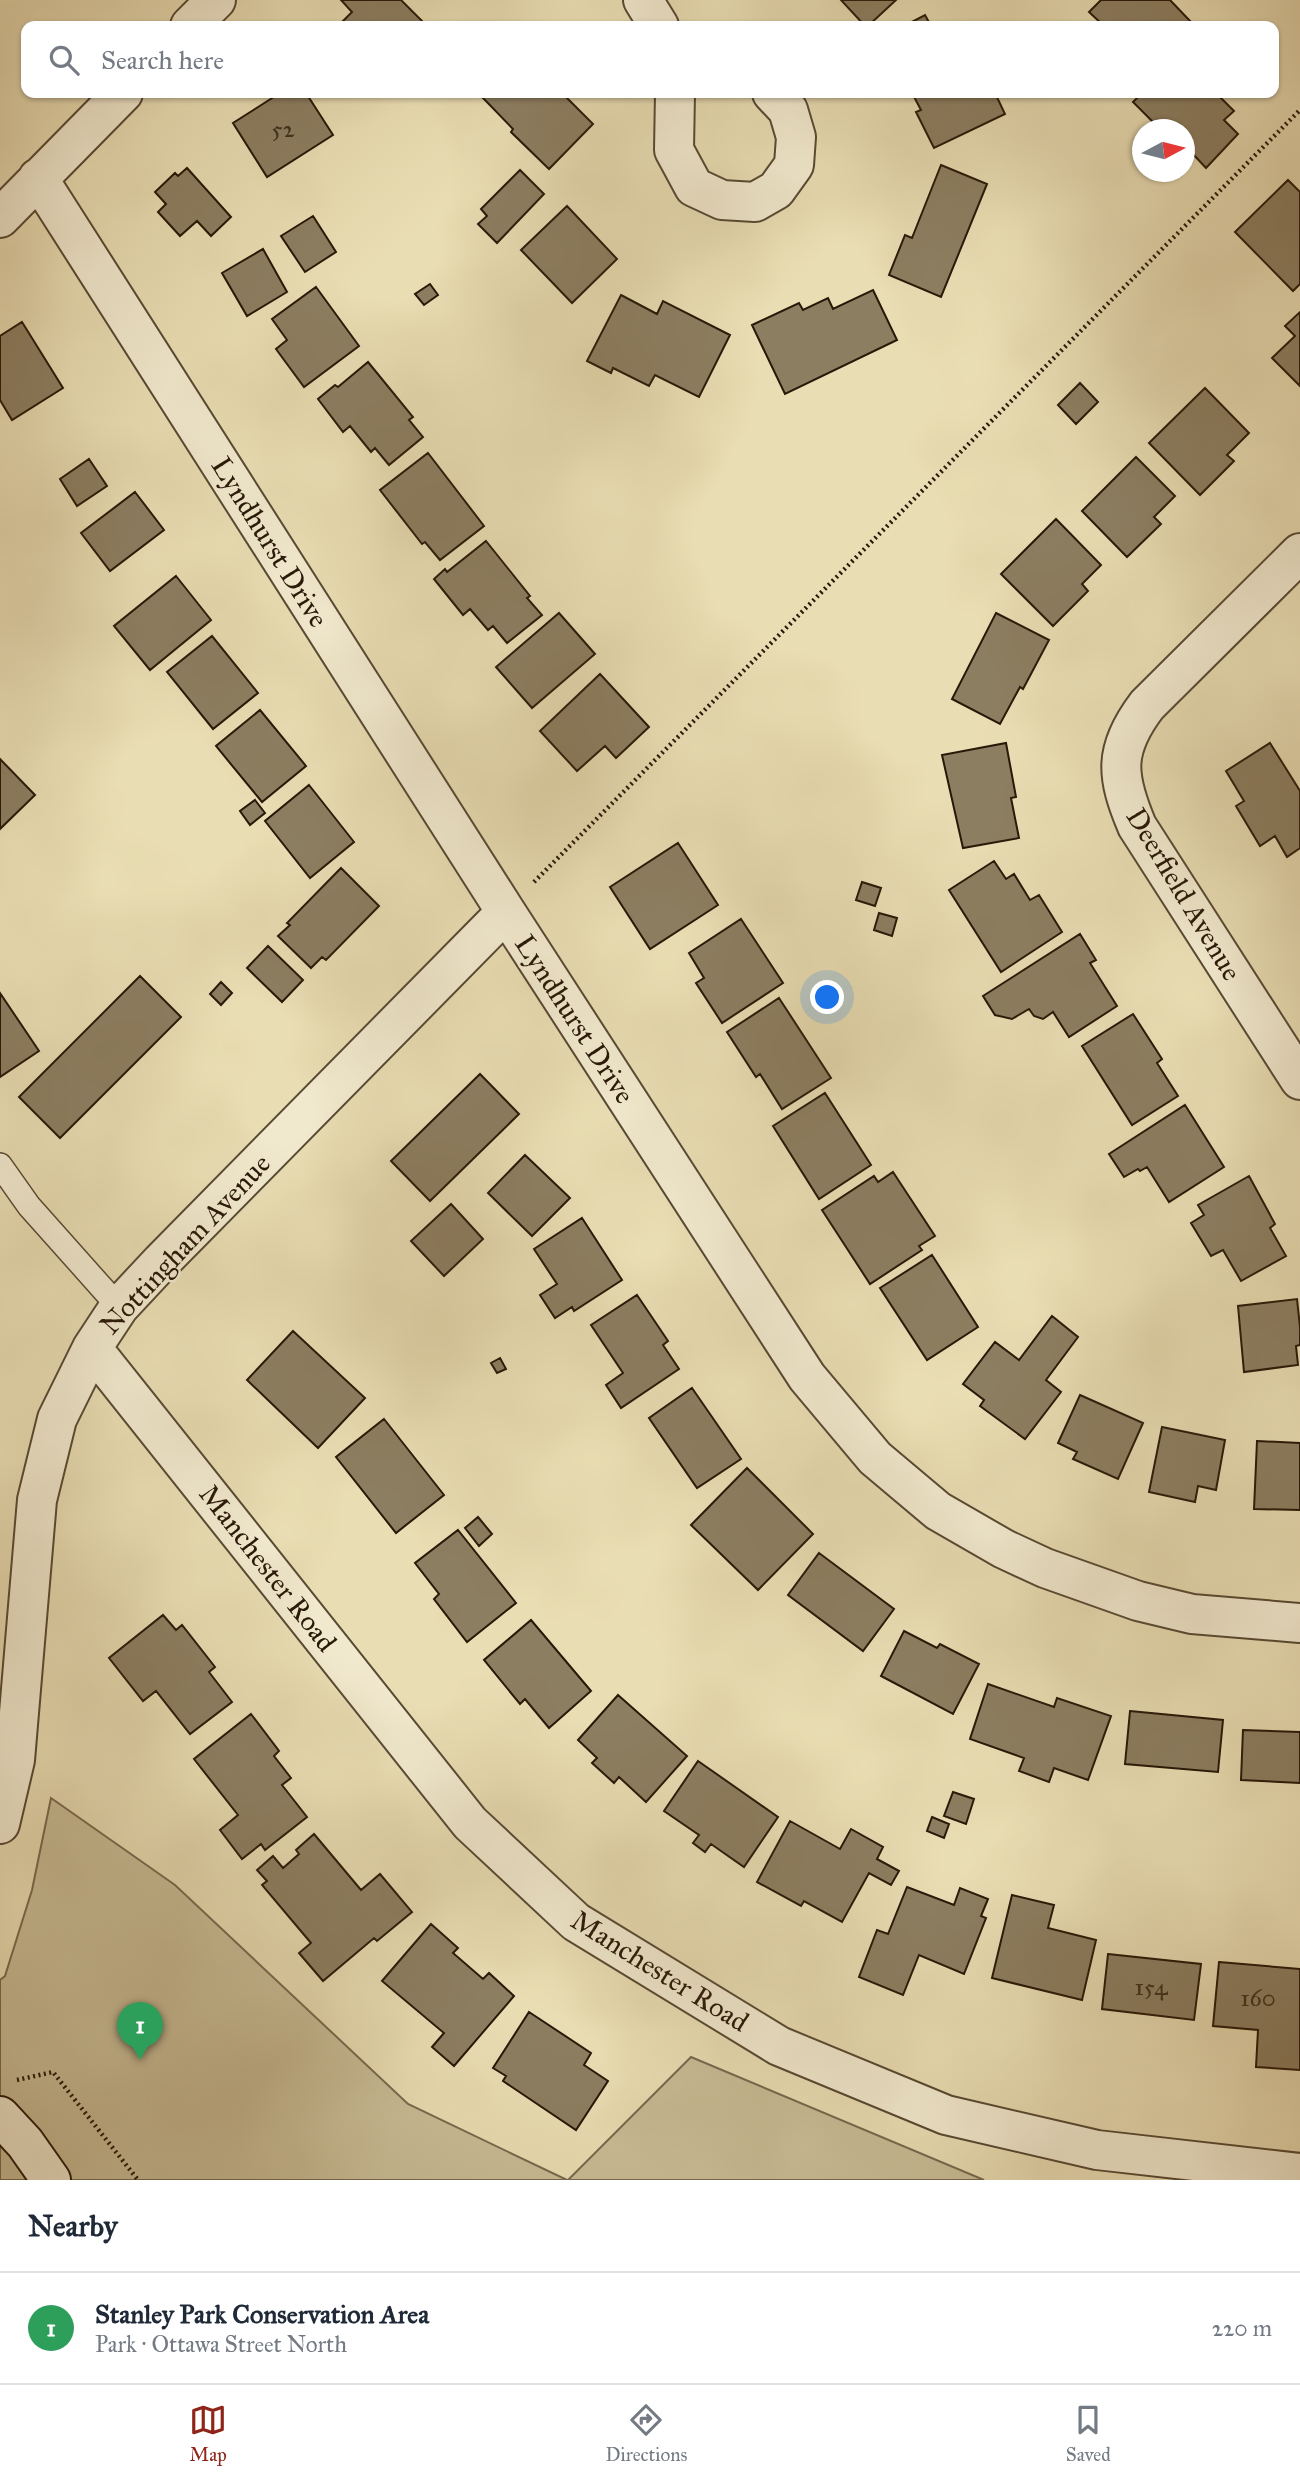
<!DOCTYPE html>
<html lang="en">
<head>
<meta charset="utf-8">
<style>
  body { margin:0; font-family:"IM FELL Great Primer",serif; background:#f6f6f7; color:#1f2937 }
  .compass { position:absolute; left:1132px; top:119px; width:63px; height:63px; border-radius:50%; background:#fff; box-shadow:0 2px 5px #0004; rotate:83deg }
  .you { position:absolute; left:828px; top:998px; width:24px; height:24px; margin:-18px; border:5px solid #fff; border-radius:50%; background:#1a73e8; box-shadow:0 0 0 10px #1a73e833 }
  .badge { display:grid; place-items:center; width:46px; height:46px; border-radius:50%; background:#8f2418; color:#fff; font-size:23px; font-weight:700 }
  .pin { position:absolute; translate:-50% -58px; filter:drop-shadow(0 2px 4px #0008) }
  .pin::after { content:''; position:absolute; top:37px; width:24px; height:21px; background:inherit; clip-path:polygon(0 0,100% 0,50% 100%) }
  .list { margin:0; padding:0; list-style:none }
  h2 { display:flex; justify-content:space-between; align-items:center; height:91px; margin:0; padding:0 28px; font-size:30px }
  h2 small { font-size:23px; font-weight:400; color:#747a83 }
  .list li { display:grid; grid-template-columns:46px 1fr auto; gap:21px; align-items:center; box-sizing:border-box; height:112px; padding:0 28px; border-top:2px solid #e0e1e3 }
  .list b { display:block; font-size:26px; white-space:nowrap }
  .list p { margin:0; font-size:23px; white-space:nowrap; color:#747a83 }
  .list em { font-size:23px; font-style:normal; color:#747a83 }
  .icon { flex:none; width:38px; height:38px; fill:none; stroke:currentColor; stroke-width:2; stroke-linecap:round; stroke-linejoin:round }
  .map { position:relative; flex:none; width:1300px; height:2180px; overflow:hidden }
  .search { position:absolute; background:#fff; box-shadow:0 2px 5px #0004; left:21px; right:21px; top:21px; height:77px; display:flex; align-items:center; gap:18px; box-sizing:border-box; padding:0 24px; border-radius:14px; color:#747a83; font-size:26px }
  .sheet { height:203px; background:#fff }
  nav { display:flex; justify-content:space-around; align-items:center; box-sizing:border-box; height:98px; border-top:2px solid #e0e1e3; background:#fff; font-size:19px; color:#747a83 }
  nav a { display:grid; justify-items:center; gap:4px }
  nav .on { color:#8f2418 }
  .map>svg:first-child { display:block }
  .green { fill:#c8bc96; stroke:#786a4f; stroke-width:2 }
  .building { fill:#8c7e61; stroke:#281808; stroke-width:2 }
  .lines { fill:none; stroke-linecap:round; stroke-linejoin:round }
  .lane-casing { stroke:#584933; stroke-width:26 }
  .street-casing { stroke:#584933; stroke-width:42 }
  .secondary-casing { stroke:#281808; stroke-width:42 }
  .path { stroke:#281808; stroke-width:4.5; stroke-dasharray:2 3.5; stroke-linecap:butt }
  .lane { stroke:#f1e9ce; stroke-width:23 }
  .street { stroke:#f1e9ce; stroke-width:38 }
  .secondary { stroke:#f1e9ce; stroke-width:38 }
  .labels { text-anchor:middle; dominant-baseline:central; stroke-width:5; stroke-linejoin:round; paint-order:stroke }
  .number-label { font-size:24px; fill:#41321e }
  .street-label { font-size:28px; fill:#281808; stroke:#f1e9ce }
</style>
</head>
<body>
<div class="map">
<svg width="1300" height="2180" viewBox="0 0 1300 2180">
  <rect width="100%" height="100%" fill="#e9ddb3"/>
  <filter id="stains"><feTurbulence type="fractalNoise" baseFrequency=".00286" numOctaves="4"/><feColorMatrix values="0 0 0 0 .2 0 0 0 0 .09 0 0 0 0 .02 0 0 0 .5 -.17"/></filter>
  <radialGradient id="worn" r=".72"><stop offset=".6" stop-color="#630" stop-opacity="0"/><stop offset="1" stop-color="#630" stop-opacity=".3"/></radialGradient>
  <path class="green" d="M51,1798L175,1885L408,2104L567,2180H0V1980L5,1976L32,1890Z
    M691,2057L984,2180H568Z"/>
  <path class="building" d="M401,0L427,26H338L352,12L341,0Z
    M841,0H896L868,26H865Z
    M1101,0H1170L1192,23L1189,26H1104L1089,12Z
    M925,15L931,26H904Z
    M280,93H306L333,135L267,177L233,123Z
    M488,93H562L593,124L549,169L511,132L513,129L483,98Z
    M912,93H995L1005,114L934,148L916,112L921,110Z
    M1142,93H1216L1234,111L1224,120L1238,134L1206,168L1192,153L1188,157L1184,153V130H1150L1155,124L1133,102Z
    M941,165L987,184L941,297L889,275L905,235L912,238Z
    M187,168L231,217L211,236L197,221L180,236L158,212L166,204L155,192L175,173L178,176Z
    M520,170L544,194L497,243L478,224L487,216L481,209Z
    M1288,180L1300,192V284L1293,291L1235,232Z
    M567,206L617,259L572,303L521,250Z
    M313,216L336,252L305,272L281,236Z
    M263,249L287,292L247,316L222,273Z
    M430,284L438,295L424,305L415,294Z
    M316,287L359,346L304,387L276,349L287,340L272,319Z
    M873,290L897,340L785,394L752,325L799,303L803,310L828,298L833,309Z
    M621,295L657,314L663,301L730,335L699,397L655,375L649,386L613,368L611,373L587,361Z
    M1300,312V386L1272,358L1295,336L1285,326Z
    M22,322L63,388L12,420L0,400V336Z
    M368,362L413,417L409,420L423,437L389,465L375,448L371,452L350,426L343,432L318,399L335,385L338,387Z
    M1080,383L1098,402L1076,424L1058,405Z
    M1205,388L1249,433L1227,455L1234,461L1200,495L1149,443Z
    M428,453L484,526L440,560L425,542L422,544L380,490Z
    M1136,457L1175,496L1154,517L1161,524L1127,557L1082,511Z
    M89,459L107,486L77,506L60,479Z
    M135,492L164,530L110,571L81,533Z
    M1056,519L1101,565L1082,584L1088,591L1053,626L1001,574Z
    M486,541L530,596L527,598L542,615L507,643L493,626L488,630L470,609L463,615L434,579L445,569L447,572Z
    M176,576L211,620L150,670L114,626Z
    M559,613L595,654L532,708L496,667Z
    M996,613L1049,640L1023,689L1020,687L1000,724L952,699Z
    M212,636L258,693L213,729L167,672Z
    M600,674L649,727L616,758L605,746L577,771L540,731Z
    M260,710L306,766L262,802L216,746Z
    M1006,743L1016,797L1011,798L1019,838L963,848L942,755Z
    M1270,743L1300,791V848L1287,857L1275,836L1260,846L1236,806L1244,801L1226,771Z
    M0,759L35,795L0,829Z
    M309,785L354,842L310,878L265,821Z
    M255,800L265,813L250,825L240,811Z
    M678,843L718,905L650,949L610,887Z
    M994,861L1006,879L1014,874L1030,900L1039,895L1062,932L1001,972L949,890Z
    M341,868L379,906L326,960L322,957L311,968L278,936L290,925L287,923Z
    M862,882L881,888L875,906L856,900Z
    M879,913L897,918L892,936L874,930Z
    M741,919L783,983L722,1023L696,983L704,978L689,953Z
    M1080,934L1096,960L1090,963L1117,1006L1069,1037L1053,1012L1043,1019L1034,1016L1029,1009L1012,1019L995,1015L983,996Z
    M268,946L303,980L282,1002L247,968Z
    M140,976L181,1017L60,1138L19,1097Z
    M221,982L232,993L221,1005L210,994Z
    M0,993L39,1051L0,1077Z
    M779,998L831,1078L782,1109L760,1074L756,1077L727,1032Z
    M1133,1014L1162,1059L1157,1063L1178,1096L1132,1125L1082,1046Z
    M480,1074L519,1114L430,1201L391,1161Z
    M825,1093L871,1165L819,1199L773,1126Z
    M1185,1105L1224,1167L1169,1202L1147,1167L1140,1171L1138,1169L1124,1177L1109,1154Z
    M525,1155L570,1198L532,1236L488,1193Z
    M893,1172L935,1236L919,1246L922,1250L870,1284L822,1210L874,1176L878,1182Z
    M1249,1176L1275,1224L1270,1228L1286,1256L1241,1281L1223,1250L1211,1256L1191,1223L1204,1215L1198,1205Z
    M451,1204L483,1239L444,1276L411,1241Z
    M582,1218L622,1280L574,1311L572,1307L555,1318L540,1295L557,1284L534,1249Z
    M932,1255L978,1327L927,1360L880,1288Z
    M637,1295L668,1341L663,1345L679,1369L621,1408L606,1385L623,1373L591,1325Z
    M1297,1299L1300,1327V1345L1296,1346L1298,1365L1244,1372L1238,1306Z
    M1052,1316L1078,1337L1046,1380L1061,1392L1025,1439L980,1406L984,1400L963,1384L995,1342L1019,1360Z
    M293,1331L365,1398L318,1448L247,1380Z
    M500,1358L506,1369L497,1373L491,1363Z
    M692,1388L741,1459L697,1488L649,1418Z
    M1080,1395L1143,1423L1118,1479L1073,1459L1077,1452L1058,1443Z
    M384,1419L444,1495L396,1533L336,1457Z
    M1162,1427L1225,1440L1216,1490L1198,1486L1195,1502L1149,1492Z
    M1257,1441L1300,1443V1510L1254,1509Z
    M747,1468L813,1534L758,1590L691,1525Z
    M478,1517L492,1534L479,1546L465,1528Z
    M458,1530L516,1603L467,1642L434,1599L439,1594L415,1563Z
    M819,1553L894,1609L863,1651L788,1595Z
    M163,1615L176,1630L182,1625L215,1667L209,1672L232,1702L190,1734L156,1691L143,1701L109,1658Z
    M531,1620L591,1691L549,1728L525,1699L520,1704L484,1660Z
    M904,1631L937,1648L940,1644L979,1664L953,1714L881,1676Z
    M988,1684L1054,1707L1057,1698L1111,1716L1088,1780L1054,1768L1049,1782L1019,1771L1024,1758L970,1739Z
    M618,1695L687,1756L646,1802L619,1777L614,1783L592,1763L597,1758L578,1740Z
    M1130,1711L1223,1720L1218,1772L1125,1764Z
    M251,1714L279,1751L274,1756L291,1778L282,1785L307,1817L265,1850L261,1844L242,1859L220,1830L238,1815L194,1759Z
    M1243,1730L1300,1732V1783L1241,1780Z
    M698,1761L778,1817L744,1867L711,1844L705,1852L693,1843L699,1835L664,1811Z
    M953,1792L974,1799L966,1824L944,1816Z
    M932,1817L949,1824L944,1838L927,1831Z
    M790,1821L840,1849L851,1829L883,1847L877,1859L899,1871L891,1885L869,1873L842,1922L804,1901L801,1906L757,1882Z
    M314,1834L361,1890L380,1874L412,1912L377,1941L374,1938L323,1981L299,1953L311,1943L262,1885L267,1881L257,1870L273,1856L283,1868L299,1854L296,1850Z
    M907,1887L954,1905L960,1888L988,1899L981,1916L986,1918L964,1974L919,1955L903,1995L859,1977L877,1930L888,1934Z
    M1012,1895L1054,1905L1048,1928L1096,1940L1082,2000L992,1978Z
    M431,1924L458,1948L453,1953L483,1979L489,1973L514,1996L454,2066L432,2047L444,2033L382,1981Z
    M1108,1954L1201,1964L1194,2020L1102,2009Z
    M1219,1962L1300,1969V2070L1256,2067L1258,2030L1213,2026Z
    M529,2012L591,2053L584,2065L608,2081L576,2130L503,2081L506,2076L493,2068Z"/>
  <g class="lines">
    <g class="lane-casing">
      <path id="lane" d="M0,1165L29,1206L119,1307"/>
    </g>
    <g class="street-casing">
      <path id="street" d="M643,0L659,26
        M190,26L216,0
        M675,93L674,150L694,187L722,200L755,202L776,190L794,165L796,137L788,110L772,93
        M38,178L506,912L807,1377L875,1458L938,1511L1004,1549L1045,1568L1138,1601L1192,1614L1300,1623
        M0,218L123,93
        M1300,553L1147,705C1113,750 1116,776 1137,826L1300,1080
        M92,1348L470,1823L576,1922L779,2046L946,2115L1097,2150L1300,2173
        M0,1824L15,1760L37,1500L57,1419L92,1348L119,1307L161,1262L506,912"/>
    </g>
    <g class="secondary-casing">
      <path id="secondary" d="M0,2116L25,2143L51,2180"/>
    </g>
    <path class="path" d="M534,882L1300,110
      M17,2080L53,2072L138,2180"/>
    <use href="#lane" class="lane"/>
    <use href="#street" class="street"/>
    <use href="#secondary" class="secondary"/>
  </g>
  <g class="labels">
    <g class="number-label">
      <text x="283" y="129">52</text>
      <text x="1151" y="1987">154</text>
      <text x="1258" y="1998">160</text>
    </g>
    <g class="street-label">
      <text transform="translate(270 542) rotate(58)">Lyndhurst Drive</text>
      <text transform="translate(1184 894) rotate(59)">Deerfield Avenue</text>
      <text transform="translate(575 1019) rotate(57)">Lyndhurst Drive</text>
      <text transform="translate(185 1244) rotate(-47)">Nottingham Avenue</text>
      <text transform="translate(268 1568) rotate(52)">Manchester Road</text>
      <text transform="translate(660 1971) rotate(32)">Manchester Road</text>
    </g>
  </g>
  <rect width="100%" height="100%" filter="url(#stains)"/>
  <rect width="100%" height="100%" fill="url(#worn)"/>
</svg>
<svg class="compass" viewBox="-18 -18 36 36"><path d="M0-13l5 13h-10z" fill="#e53935"/><path d="M0 13l5-13h-10z" fill="#747a83"/></svg>
<div class="you"></div>
<div class="pin badge" style="left:140px;top:2060px;background:#2e9e5b">1</div>
<div class="search"><svg class="icon" aria-label="search" viewBox="0 0 24 24"><circle cx="10" cy="10" r="6"/><path d="M15 15l6 6"/></svg>Search here</div>
</div>
<section class="sheet">
<h2>Nearby<small></small></h2>
<ul class="list">
<li><span class="badge" style="background:#2e9e5b">1</span><div><b>Stanley Park Conservation Area</b><p>Park · Ottawa Street North</p></div><em>220 m</em></li>
</ul>
</section>
<nav>
<a class="on"><svg class="icon" aria-label="map" viewBox="0 0 24 24"><path d="M3 6l6-2 6 2 6-2v14l-6 2-6-2-6 2zM9 4v14M15 6v14"/></svg>Map</a>
<a><svg class="icon" aria-label="directions" viewBox="0 0 24 24"><path d="M12 3l9 9-9 9-9-9zM9 14v-3h6M13 9l2 2-2 2"/></svg>Directions</a>
<a><svg class="icon" aria-label="saved" viewBox="0 0 24 24"><path d="M7 4h10v16l-5-4-5 4z"/></svg>Saved</a>
</nav>
</body>
</html>
